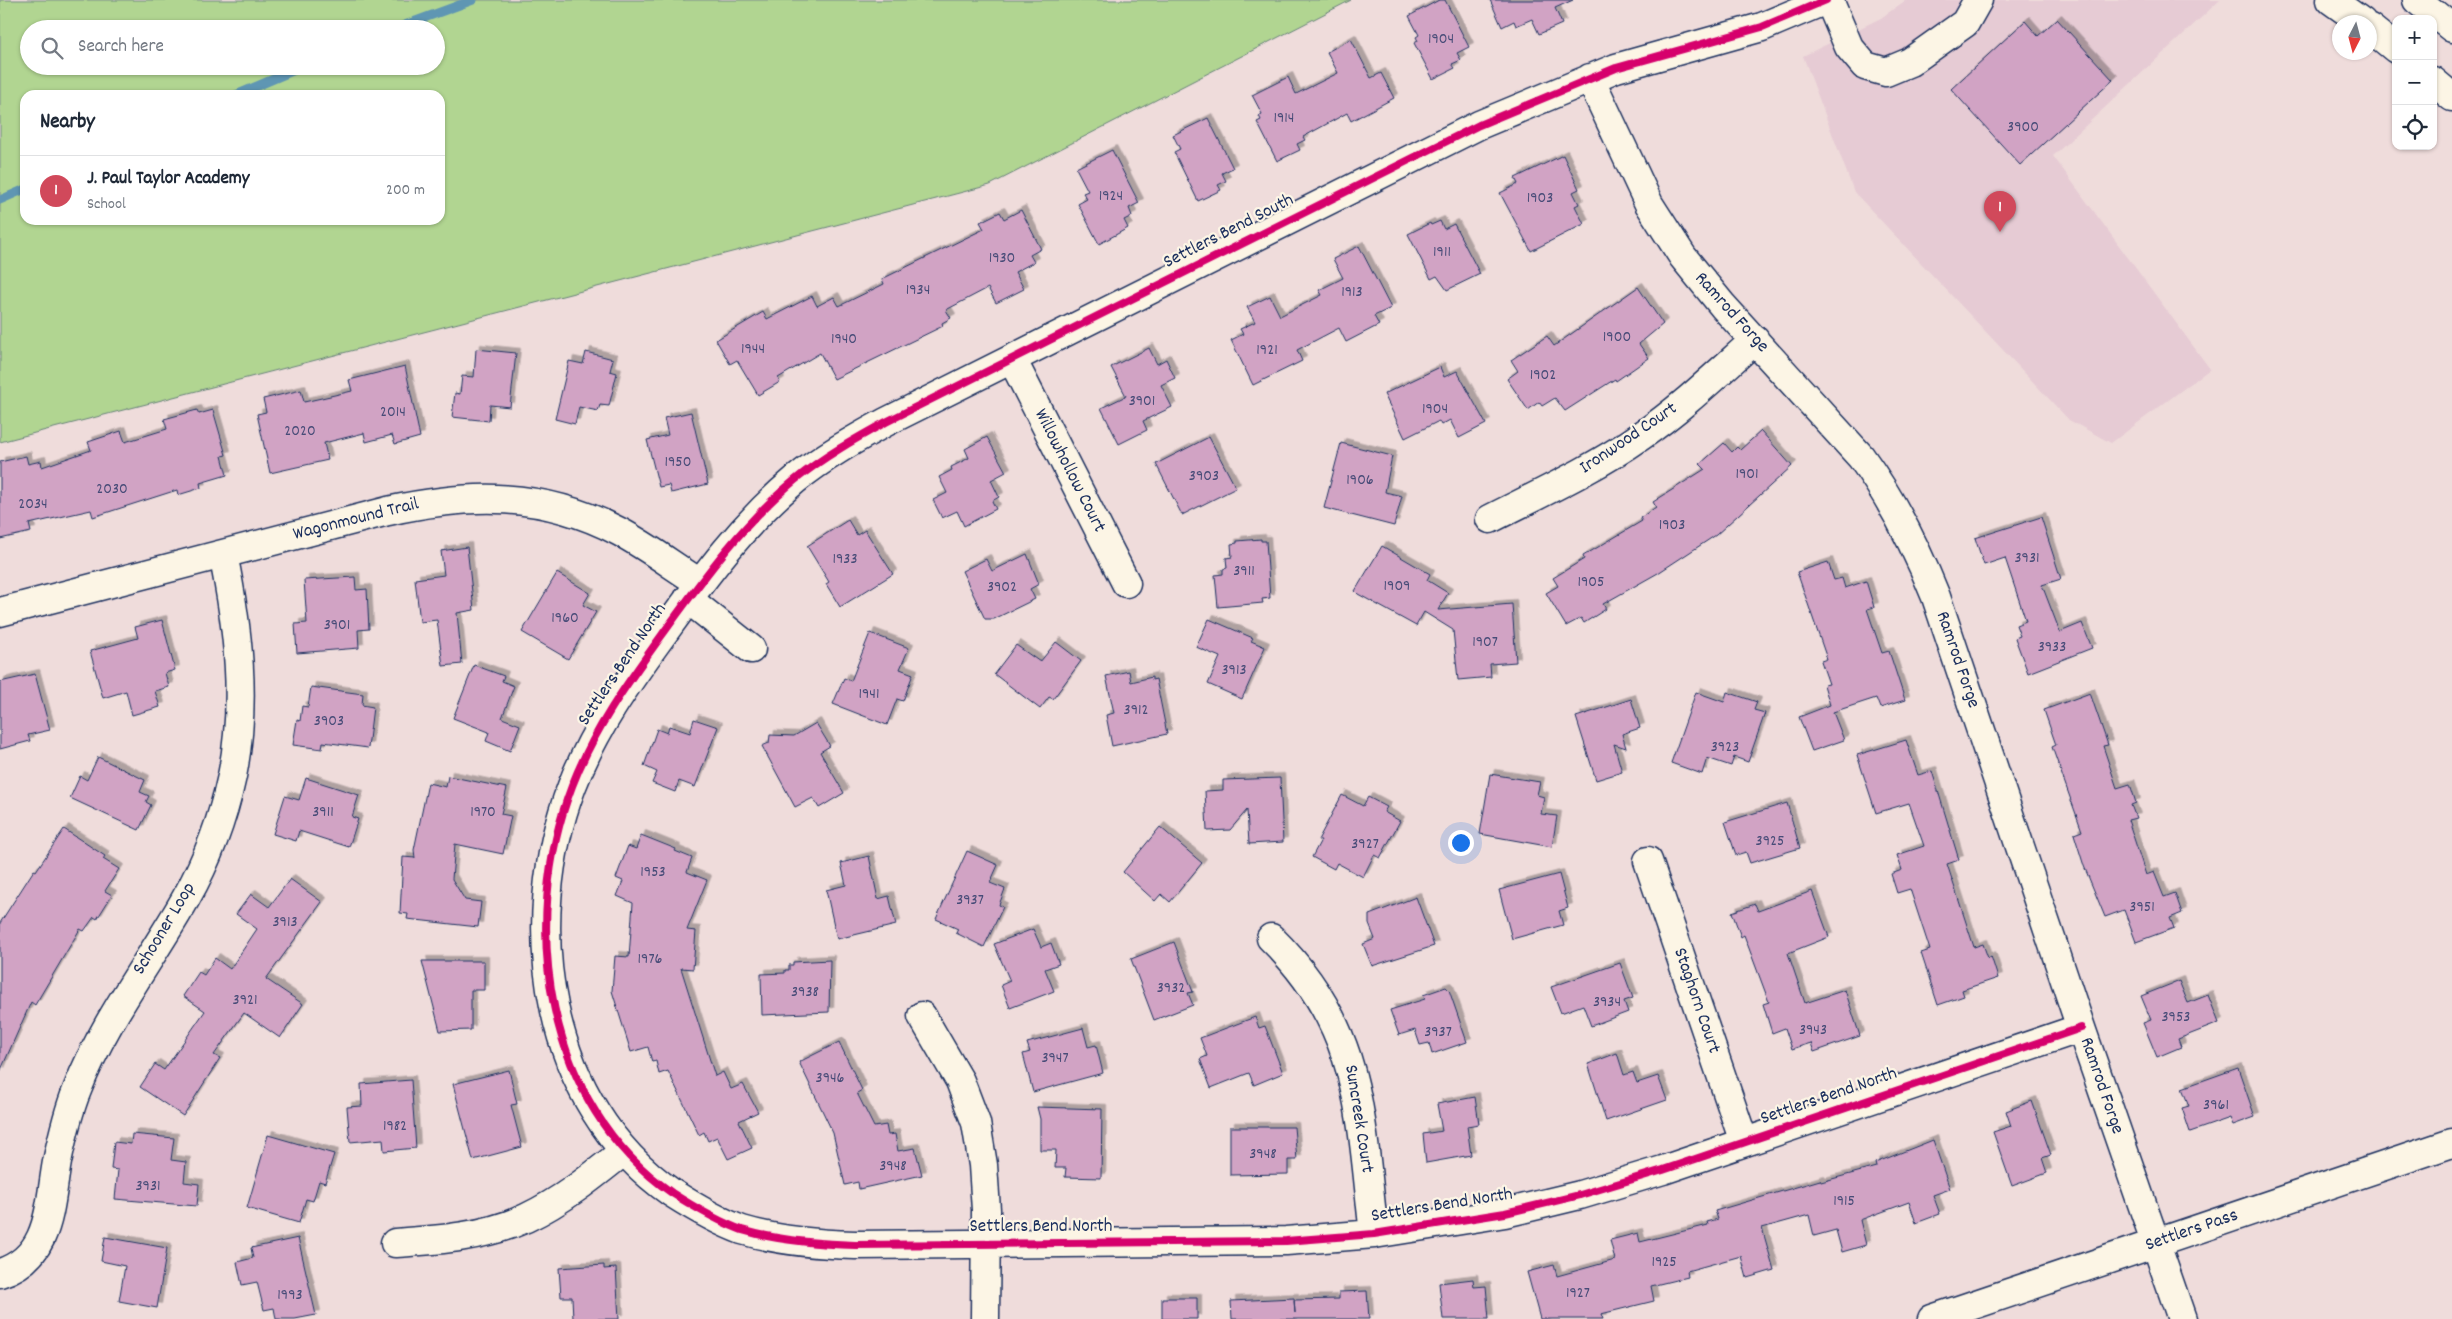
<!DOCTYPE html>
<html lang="en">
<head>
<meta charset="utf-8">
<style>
  body { margin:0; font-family:Dekko,sans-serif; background:#f2f2f3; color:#1f2937 }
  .controls { position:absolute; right:15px; top:15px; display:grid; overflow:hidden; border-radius:10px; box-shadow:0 1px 4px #0004 }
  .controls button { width:45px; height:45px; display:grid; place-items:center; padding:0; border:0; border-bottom:1px solid #e0e1e3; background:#fff; color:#1f2937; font:25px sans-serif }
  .compass { position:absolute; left:2332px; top:15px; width:45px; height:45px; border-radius:50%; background:#fff; box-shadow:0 1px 4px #0004; rotate:186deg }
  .you { position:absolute; left:1460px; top:842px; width:18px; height:18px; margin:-12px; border:4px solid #fff; border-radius:50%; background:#1a73e8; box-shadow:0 0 0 8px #1a73e833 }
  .badge { display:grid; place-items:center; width:32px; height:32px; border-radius:50%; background:#d1495b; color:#fff; font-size:16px; font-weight:700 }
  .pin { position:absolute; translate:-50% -41px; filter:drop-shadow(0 1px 2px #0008) }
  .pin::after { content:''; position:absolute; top:26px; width:18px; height:15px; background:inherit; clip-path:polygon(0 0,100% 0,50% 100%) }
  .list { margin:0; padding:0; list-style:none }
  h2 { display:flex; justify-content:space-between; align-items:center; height:65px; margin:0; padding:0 20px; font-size:21px }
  h2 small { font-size:16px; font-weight:400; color:#747a83 }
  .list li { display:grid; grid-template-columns:32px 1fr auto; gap:15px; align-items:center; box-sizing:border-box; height:70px; padding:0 20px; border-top:1px solid #e0e1e3 }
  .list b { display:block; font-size:19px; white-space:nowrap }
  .list p { margin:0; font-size:16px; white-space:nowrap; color:#747a83 }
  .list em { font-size:16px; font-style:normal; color:#747a83 }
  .icon { flex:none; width:28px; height:28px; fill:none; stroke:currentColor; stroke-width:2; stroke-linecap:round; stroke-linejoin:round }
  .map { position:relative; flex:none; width:2452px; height:1319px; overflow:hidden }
  .search { position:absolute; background:#fff; box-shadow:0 1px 4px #0004; left:20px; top:20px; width:425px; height:55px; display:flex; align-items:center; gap:12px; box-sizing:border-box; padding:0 18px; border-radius:28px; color:#747a83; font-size:19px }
  .panel { position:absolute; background:#fff; box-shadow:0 1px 4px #0004; left:20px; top:90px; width:425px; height:135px; border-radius:15px }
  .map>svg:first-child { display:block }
  .built { fill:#e6cbd4 }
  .green { fill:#b1d591; stroke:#668278; fill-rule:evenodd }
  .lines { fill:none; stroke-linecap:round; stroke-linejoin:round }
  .stream { stroke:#5f96b3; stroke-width:9 }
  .building { fill:#d1a3c4; stroke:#1b2f5e; filter:url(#shadow) }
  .minor-casing { stroke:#1b2f5e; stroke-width:31 }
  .major-casing { stroke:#1b2f5e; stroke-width:31 }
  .minor { stroke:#fcf5e5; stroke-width:28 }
  .major { stroke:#fcf5e5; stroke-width:28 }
  .cycleway-casing { stroke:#fcf5e5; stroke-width:11 }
  .cycleway { stroke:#d6006c; stroke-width:8 }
  .labels { text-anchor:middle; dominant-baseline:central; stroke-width:4.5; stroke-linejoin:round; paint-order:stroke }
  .number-label { font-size:16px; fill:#484c78 }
  .street-label { font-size:19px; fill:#1b2f5e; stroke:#fcf5e5 }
</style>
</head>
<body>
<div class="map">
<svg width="2452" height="1319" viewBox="0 0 2452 1319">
  <defs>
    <filter id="shadow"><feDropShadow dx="4.5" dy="-4.5" stdDeviation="0" flood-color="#0004"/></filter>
  </defs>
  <rect width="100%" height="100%" fill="#efdcdb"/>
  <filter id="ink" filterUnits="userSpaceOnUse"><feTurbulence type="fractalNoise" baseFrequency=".02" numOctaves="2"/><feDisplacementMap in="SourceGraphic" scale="10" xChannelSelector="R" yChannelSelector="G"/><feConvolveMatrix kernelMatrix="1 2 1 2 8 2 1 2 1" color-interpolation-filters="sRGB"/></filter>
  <g filter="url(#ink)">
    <path class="built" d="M1906,0H2220L2053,156L2210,369L2111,443L2069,420L1854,192L1803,56L1881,18Z"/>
    <path class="green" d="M0,0H1351L990,185L0,442ZM29,29H436V66H29ZM25,95H440V220H25Z"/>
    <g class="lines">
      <path class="stream" d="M394,29L473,0
        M236,95L304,66
        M0,200L25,189"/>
    </g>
    <path class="building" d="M1439,0H1445L1469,47L1457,53L1461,60L1452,64L1455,68L1433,79L1414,43L1418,41L1416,37L1419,35L1409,16Z
      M1490,0H1573L1555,8L1562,24L1539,34L1532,19L1516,26L1514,21L1502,27Z
      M2057,19L2113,80L2020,165L1951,89L2025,21L2038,36Z
      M1351,39L1371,78L1381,73L1394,98L1351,121L1347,113L1303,137L1305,140L1297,144L1300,150L1277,161L1257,122L1261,120L1259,116L1262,114L1252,95L1288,77L1296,94L1338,73L1327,52Z
      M1208,118L1233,168L1222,173L1226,181L1218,185L1221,190L1198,201L1174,152L1180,149L1173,135Z
      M1112,150L1139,203L1129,208L1132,216L1124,220L1128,228L1099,244L1078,204L1087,199L1083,193L1088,191L1076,168Z
      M1563,155L1579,189L1573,192L1579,204L1575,206L1584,224L1531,251L1500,193L1518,184L1515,178Z
      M1021,210L1041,249L1030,255L1034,262L1015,272L1024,289L996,303L988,288L946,310L951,318L942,323L943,326L834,379L820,353L778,378L780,382L758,395L737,360L730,364L716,340L763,312L767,319L812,296L817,306L834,297L839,306L884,284L882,279L984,229L980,222L1000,212L1004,219Z
      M1440,221L1444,229L1454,224L1480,274L1447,290L1437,276L1431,279L1408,234L1430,223L1431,225Z
      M1359,246L1391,308L1374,316L1379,325L1346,342L1339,328L1297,350L1302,361L1253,385L1231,340L1243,334L1240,329L1255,322L1247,307L1270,296L1280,316L1322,295L1319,290L1343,278L1333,259Z
      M1638,287L1663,324L1639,344L1649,358L1616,381L1615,379L1565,411L1555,398L1542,406L1539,402L1528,410L1507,379L1518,371L1511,360L1547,336L1554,346Z
      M1149,348L1157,364L1166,359L1175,378L1161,385L1172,407L1143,421L1147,430L1119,444L1101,408L1126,396L1111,367Z
      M476,349L516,353L510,407L490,405L489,421L452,417L455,393L460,394L462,376L474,377Z
      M586,352L613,359L610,371L617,373L609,406L600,405L598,411L579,407L575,424L555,419L569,361L583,364Z
      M405,366L420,437L395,444L392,435L366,442L364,433L324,443L328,460L270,473L257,414L266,412L263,399L301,390L304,402L352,391L349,380Z
      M1440,367L1444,377L1457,371L1486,424L1459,438L1450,420L1441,425L1439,421L1405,438L1384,394Z
      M197,410L199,414L213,410L226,455L222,456L227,475L200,483L201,488L178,495L177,490L93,517L91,510L29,524L31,532L0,539V462L26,456L28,464L41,461L42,467L91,450L88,442L121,431L125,442L167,429L164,419Z
      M691,412L708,484L671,493L669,485L659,487L647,440L668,435L664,418Z
      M1761,431L1792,466L1716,535L1658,573L1603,604L1606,609L1584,623L1581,618L1566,626L1546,593L1558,586L1553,578L1584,559L1583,556L1642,521L1640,518L1656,507L1653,502L1705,469L1700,464L1724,443L1732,452L1737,447L1740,450Z
      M987,437L1006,472L991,480L999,497L992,501L996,509L964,526L957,511L942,518L933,500L947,493L939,477L952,470L951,467L969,458L965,449Z
      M1209,437L1236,488L1182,515L1156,464Z
      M1341,443L1392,456L1385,492L1402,496L1394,526L1324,508Z
      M2041,517L2061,579L2042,585L2060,632L2082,623L2092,648L2028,673L2015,638L2020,636L2016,625L2026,621L2005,558L1984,565L1975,538Z
      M848,520L857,535L865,530L893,574L840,607L826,584L829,582L807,546Z
      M1261,539V541H1266L1270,598L1262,599L1263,603L1218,607L1215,575L1223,574V569L1227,568L1226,558L1232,557L1231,544L1237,543V541Z
      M1382,546L1430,574L1427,580L1448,593L1438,610L1512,604L1516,662L1490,664L1491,677L1458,680L1453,630L1424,612L1416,626L1358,594L1355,591Z
      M467,547L474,610L457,613L462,664L443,666L437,620L420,622L415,579L444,575L441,551Z
      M1027,554L1039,584L1030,589L1035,599L994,619H985L962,571L986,559L992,571Z
      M1828,562L1834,580L1842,578L1845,588L1866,581L1874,607L1867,609L1882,653L1889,651L1905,700L1880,708L1876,698L1833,712L1844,740L1812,751L1799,717L1830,705L1824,685L1829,684L1821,661L1827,659L1797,572Z
      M557,573L590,593L583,605L596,612L568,659L522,632Z
      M355,577L356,590L367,589L369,629L358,630L359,648L297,653L295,624L307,623L304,580Z
      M1209,619L1253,638L1251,641L1265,647L1242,699L1208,684L1220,657L1196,647Z
      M162,620L175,670L165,673L169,687L155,691L160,707L132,715L126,691L103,698L90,651L138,638L135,627Z
      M870,633L909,648L900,669L913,674L903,701L897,699L887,725L833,704L844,678L851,681Z
      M1056,642L1081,661L1053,699L1049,697L1040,709L994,674L1016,645L1040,662Z
      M474,665L504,676L502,681L514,686L502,718L520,725L510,751L486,741L489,732L453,718Z
      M1129,671L1131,682L1152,677V680L1156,679L1167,734L1112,746L1106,715L1114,713L1106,676Z
      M35,674L50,730L28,735L30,741L0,749V682Z
      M311,687L363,694L362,705L373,707L368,748L323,742L322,749L293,745L297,720L300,721L302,706L308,707Z
      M1696,692L1724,702L1727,692L1757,702L1754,710L1765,713L1748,762L1734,757L1731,766L1707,758L1702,774L1671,763Z
      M2090,693L2108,745L2103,746L2117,788L2130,784L2136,803L2131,805L2136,818L2128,820L2146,875L2154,872L2164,897L2175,893L2182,913L2170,918L2174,928L2136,942L2124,910L2105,917L2084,866L2074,834L2082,831L2052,747L2056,745L2044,710Z
      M1631,699L1640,728L1622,734L1626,748L1614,744L1622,772L1596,780L1576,717Z
      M694,719L718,727L695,787L679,781L675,792L652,783L657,772L644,766L657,729L667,733L669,726L690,733Z
      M816,723L830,746L820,752L844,793L819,808L813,798L795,807L762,746L769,743L770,735L794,736Z
      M1906,740L1918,775L1932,771L1959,860L1947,864L1974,947L1983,944L1988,958L1991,956L1998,978L1962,990L1964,996L1938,1005L1921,953L1930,950L1910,889L1897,893L1891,874L1902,870L1897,855L1924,846L1909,803L1876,813L1857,755Z
      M98,757L145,780L140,792L149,796L146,802L151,805L139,830L70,798L80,776L87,780Z
      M1490,774L1540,782L1537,795L1544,797L1541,814L1557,816L1552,847L1480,834Z
      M448,776L507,788L501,814L511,816L503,854L455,844L452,879L465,900L481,902L478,927L407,919L408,914L400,913L403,857L415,858L414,850L428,783L446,787Z
      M306,778L359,795L352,817L358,819L349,847L299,831L296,841L273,834L285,796L299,800Z
      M1280,778L1283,842L1249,844L1247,810L1230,830L1207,831L1205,791L1223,790V780Z
      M1342,795L1363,806L1368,797L1387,807L1384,812L1400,821L1380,858L1374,855L1363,877L1337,863L1334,869L1312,857L1321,840H1318Z
      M1787,803L1800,848L1750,863L1746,852L1736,855L1725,822Z
      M1160,827L1202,863L1170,902L1161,894L1155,901L1123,872Z
      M64,829L105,856L103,859L119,869L105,891L112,895L97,919L94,917L84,931L80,929L35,1005L31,1002L0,1072V923L34,870L36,871Z
      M641,835L676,849L675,851L692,858L687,872L707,880L687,930L696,931L693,969L681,968L715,1076L723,1072L731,1089L743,1084L758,1112L739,1121L752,1148L728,1159L717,1137L708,1141L704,1132L699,1135L668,1071L659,1074L656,1061L652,1062L648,1047L631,1052L612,991L615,956L629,957L633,903L617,896L623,881L616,878L628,846L636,849Z
      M967,851L998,865L990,883L1005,889L999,905L1003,907L984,947L956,933L958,929L936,919Z
      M869,856L878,899L889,896L896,925L837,939L826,890L846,885L841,863Z
      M1559,874L1568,908L1559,911L1563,925L1512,939L1499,890Z
      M290,879L322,902L266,979L303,1004L280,1038L244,1013L214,1055L220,1058L183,1116L140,1087L155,1064L164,1070L205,1011L183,996L199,972L204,975L215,958L230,969L257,929L236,914L251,894L269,907Z
      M1812,891L1829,937L1788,953L1805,1003L1845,990L1860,1036L1814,1052L1811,1043L1792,1049L1785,1028L1772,1033L1763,1004L1769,1002L1744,935L1741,937L1732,912L1755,904L1758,911Z
      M1416,897L1434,946L1372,966L1363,944L1375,939L1369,924V915Z
      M1033,929L1041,947L1051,943L1059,964L1045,969L1054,991L1010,1008L1001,985L1010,981L994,944Z
      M1174,942L1193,992L1188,993L1193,1005L1154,1020L1131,959Z
      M830,960L829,1012L762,1015L761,974L785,973V970H789V965H793V962Z
      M422,961H484V990H471V1030L440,1031Z
      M1620,963L1633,998L1624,1001L1628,1012L1591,1026L1583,1005L1561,1013L1551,987Z
      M2179,981L2188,1003L2208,995L2219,1023L2178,1039L2181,1047L2157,1057L2143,1023L2151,1020L2141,996Z
      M1446,987L1449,990L1467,1042L1432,1054L1429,1043L1420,1045L1415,1030L1399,1035L1390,1010L1425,999L1423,995Z
      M1255,1017L1259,1028L1265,1026L1283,1073L1254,1085L1249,1073L1211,1088L1200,1059L1207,1056L1200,1038Z
      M1083,1028L1088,1047L1096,1045L1103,1073L1033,1092L1023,1054L1030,1052L1027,1043Z
      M839,1042L862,1090L857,1093L874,1127L886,1125L888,1135L895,1134L898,1151L915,1148L922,1175L859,1189L858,1182L845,1185L833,1133L799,1062Z
      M1617,1053L1624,1075L1633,1072L1637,1083L1658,1076L1667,1100L1606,1121L1588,1064Z
      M2238,1068L2255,1117L2233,1125L2230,1118L2190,1132L2182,1108L2189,1106L2182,1088Z
      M509,1070L517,1104L511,1105L522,1147L473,1160L453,1084Z
      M411,1080L416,1148L384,1151L383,1139L350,1142L347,1107L362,1106L361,1084Z
      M1475,1097L1479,1124L1467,1126L1471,1155L1426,1163L1423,1134L1442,1131L1437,1104Z
      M2032,1101L2051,1155L2042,1158L2047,1173L2012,1186L1993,1132L2011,1126L2006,1111Z
      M1037,1107L1102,1109L1101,1178L1065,1177L1066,1168H1055L1056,1150H1040V1119Z
      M1230,1127H1294L1297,1160H1288V1174L1230,1175Z
      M132,1134L174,1138L171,1160L186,1162L184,1182L199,1184L197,1206L115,1199L118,1170L111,1169L114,1142L131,1144Z
      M268,1135L334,1154L325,1183L319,1181L313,1201L306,1199L299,1223L247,1208Z
      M1933,1140L1950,1189L1933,1195L1940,1214L1916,1223L1909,1202L1860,1220L1866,1245L1842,1252L1836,1230L1814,1236L1809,1215L1762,1228L1774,1270L1747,1278L1741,1256L1687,1271L1688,1277L1651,1286L1654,1301L1601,1314L1603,1319H1540L1527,1272L1554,1265L1557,1276L1615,1260L1610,1240L1638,1233L1640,1242L1708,1225L1707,1222L1718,1219L1715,1211L1820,1180L1821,1182L1876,1167L1875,1163Z
      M105,1237L167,1248L157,1308L119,1301L125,1266L101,1261Z
      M298,1238L316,1315L295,1319H276L274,1308L264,1310L257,1282L242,1285L237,1262L253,1258L251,1248Z
      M604,1265V1269L616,1268L619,1319H573L572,1297H561L559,1268Z
      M1473,1279L1474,1287L1486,1286L1489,1319H1443L1439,1283Z
      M1367,1291L1369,1319H1232L1231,1301L1294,1298L1295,1313L1294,1300L1339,1299V1292Z
      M1162,1298H1197V1319H1162Z"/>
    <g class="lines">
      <g class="minor-casing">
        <path id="minor" d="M1826,0L1762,27L1616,68L1479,125L886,422C855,439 823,457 795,480C742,524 702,580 662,635C627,683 593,731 572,786C519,924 545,1105 672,1193C694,1207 717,1221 742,1230C779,1241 816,1244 855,1245L1286,1241L1374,1234L1505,1213L1580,1195L1663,1170L2081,1028
          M1829,0L1849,47L1865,66L1886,72L1910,62L1965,23L1978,0
          M1590,78L1649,204L1683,257L1723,306L1861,457C1893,501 1916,547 1936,597L2081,1028L2182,1319
          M1012,359L1126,583
          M1490,519C1541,493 1594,469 1641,436C1682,408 1718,373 1755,340
          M688,599L751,649
          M0,612L388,511C470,493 543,491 620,532C648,547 673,566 700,583
          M1648,861L1744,1142
          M1271,938C1363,1028 1360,1115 1374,1234
          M922,1016L960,1081L976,1123L983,1165L986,1210L985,1319
          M395,1243C439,1240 485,1237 526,1218C562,1201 593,1176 624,1151
          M0,1273C51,1257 49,1206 57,1162C62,1138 68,1112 77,1090C104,1020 150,962 186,898C207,861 223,818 232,776C247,702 238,627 223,554
          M1932,1319L2452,1143"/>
      </g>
      <g class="major-casing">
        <path id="major" d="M2331,0L2362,22
          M2417,0L2452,28
          M2370,28L2396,49
          M2433,81L2452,97"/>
      </g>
      <use href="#minor" class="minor"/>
      <use href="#major" class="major"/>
      <g class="cycleway-casing">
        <path id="cycleway" d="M1826,0L1762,27L1616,68L1479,125L886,422C855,439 823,457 795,480C742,524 702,580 662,635C627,683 593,731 572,786C519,924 545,1105 672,1193C694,1207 717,1221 742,1230C779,1241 816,1244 855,1245L1286,1241L1374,1234L1505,1213L1580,1195L1663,1170L2081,1028"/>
      </g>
      <use href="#cycleway" class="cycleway"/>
    </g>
  </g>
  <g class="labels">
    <g class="number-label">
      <text x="1441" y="39">1904</text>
      <text x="1284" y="118">1914</text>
      <text x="2023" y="127">3900</text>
      <text x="1111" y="196">1924</text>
      <text x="1540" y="198">1903</text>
      <text x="1442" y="252">1911</text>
      <text x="1002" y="258">1930</text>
      <text x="918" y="290">1934</text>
      <text x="1352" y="292">1913</text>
      <text x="1617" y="337">1900</text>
      <text x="844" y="339">1940</text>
      <text x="753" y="349">1944</text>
      <text x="1267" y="350">1921</text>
      <text x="1543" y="375">1902</text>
      <text x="1142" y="401">3901</text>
      <text x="1435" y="409">1904</text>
      <text x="393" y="412">2014</text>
      <text x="300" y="431">2020</text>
      <text x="678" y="462">1950</text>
      <text x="1747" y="474">1901</text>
      <text x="1204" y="476">3903</text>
      <text x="1360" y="480">1906</text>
      <text x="112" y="489">2030</text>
      <text x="33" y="504">2034</text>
      <text x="1672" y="525">1903</text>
      <text x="2027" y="558">3931</text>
      <text x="845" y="559">1933</text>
      <text x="1244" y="571">3911</text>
      <text x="1591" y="582">1905</text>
      <text x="1397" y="586">1909</text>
      <text x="1002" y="587">3902</text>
      <text x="565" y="618">1960</text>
      <text x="337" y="625">3901</text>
      <text x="1485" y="642">1907</text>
      <text x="2052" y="647">3933</text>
      <text x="1234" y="670">3913</text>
      <text x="869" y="694">1941</text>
      <text x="1136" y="710">3912</text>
      <text x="329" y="721">3903</text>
      <text x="1725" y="747">3923</text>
      <text x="323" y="812">3911</text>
      <text x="483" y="812">1970</text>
      <text x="1770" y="841">3925</text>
      <text x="1365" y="844">3927</text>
      <text x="653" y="872">1953</text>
      <text x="970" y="900">3937</text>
      <text x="2142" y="907">3951</text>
      <text x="285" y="922">3913</text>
      <text x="650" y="959">1976</text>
      <text x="1171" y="988">3932</text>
      <text x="805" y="992">3938</text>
      <text x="245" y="1000">3921</text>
      <text x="1607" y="1002">3934</text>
      <text x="2176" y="1017">3953</text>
      <text x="1813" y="1030">3943</text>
      <text x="1438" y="1032">3937</text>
      <text x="1055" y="1058">3947</text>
      <text x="830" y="1078">3946</text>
      <text x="2216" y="1105">3961</text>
      <text x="395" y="1126">1982</text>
      <text x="1263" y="1154">3948</text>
      <text x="893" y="1166">3948</text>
      <text x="148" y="1186">3931</text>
      <text x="1844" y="1201">1915</text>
      <text x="1664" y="1262">1925</text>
      <text x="1578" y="1293">1927</text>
      <text x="290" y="1295">1993</text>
    </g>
    <g class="street-label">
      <text transform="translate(1229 232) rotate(-27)">Settlers Bend South</text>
      <text transform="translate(1731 313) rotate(48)">Ramrod Forge</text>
      <text transform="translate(1629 439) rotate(-34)">Ironwood Court</text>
      <text transform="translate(1069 471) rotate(63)">Willowhollow Court</text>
      <text transform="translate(356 520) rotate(-14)">Wagonmound Trail</text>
      <text transform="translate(1957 660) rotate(71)">Ramrod Forge</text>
      <text transform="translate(623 665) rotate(-56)">Settlers Bend North</text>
      <text transform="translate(165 929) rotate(-59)">Schooner Loop</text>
      <text transform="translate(1696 1001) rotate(71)">Staghorn Court</text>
      <text transform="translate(2101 1086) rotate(71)">Ramrod Forge</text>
      <text transform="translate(1829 1097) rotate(-19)">Settlers Bend North</text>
      <text transform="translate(1358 1119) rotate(81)">Suncreek Court</text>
      <text transform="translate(1442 1206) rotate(-9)">Settlers Bend North</text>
      <text x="1041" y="1227">Settlers Bend North</text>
      <text transform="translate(2192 1231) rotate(-19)">Settlers Pass</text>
    </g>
  </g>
</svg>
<div class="controls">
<button>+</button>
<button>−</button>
<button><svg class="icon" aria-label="locate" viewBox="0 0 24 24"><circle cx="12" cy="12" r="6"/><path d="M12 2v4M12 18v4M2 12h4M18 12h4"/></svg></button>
</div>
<svg class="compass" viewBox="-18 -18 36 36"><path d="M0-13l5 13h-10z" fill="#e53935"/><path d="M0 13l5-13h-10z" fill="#747a83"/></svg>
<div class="you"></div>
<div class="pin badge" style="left:2000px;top:232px">1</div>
<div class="search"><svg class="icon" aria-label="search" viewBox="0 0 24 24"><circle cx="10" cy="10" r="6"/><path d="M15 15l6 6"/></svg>Search here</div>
<section class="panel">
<h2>Nearby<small></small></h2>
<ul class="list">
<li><span class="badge">1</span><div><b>J. Paul Taylor Academy</b><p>School</p></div><em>200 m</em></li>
</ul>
</section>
</div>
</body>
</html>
